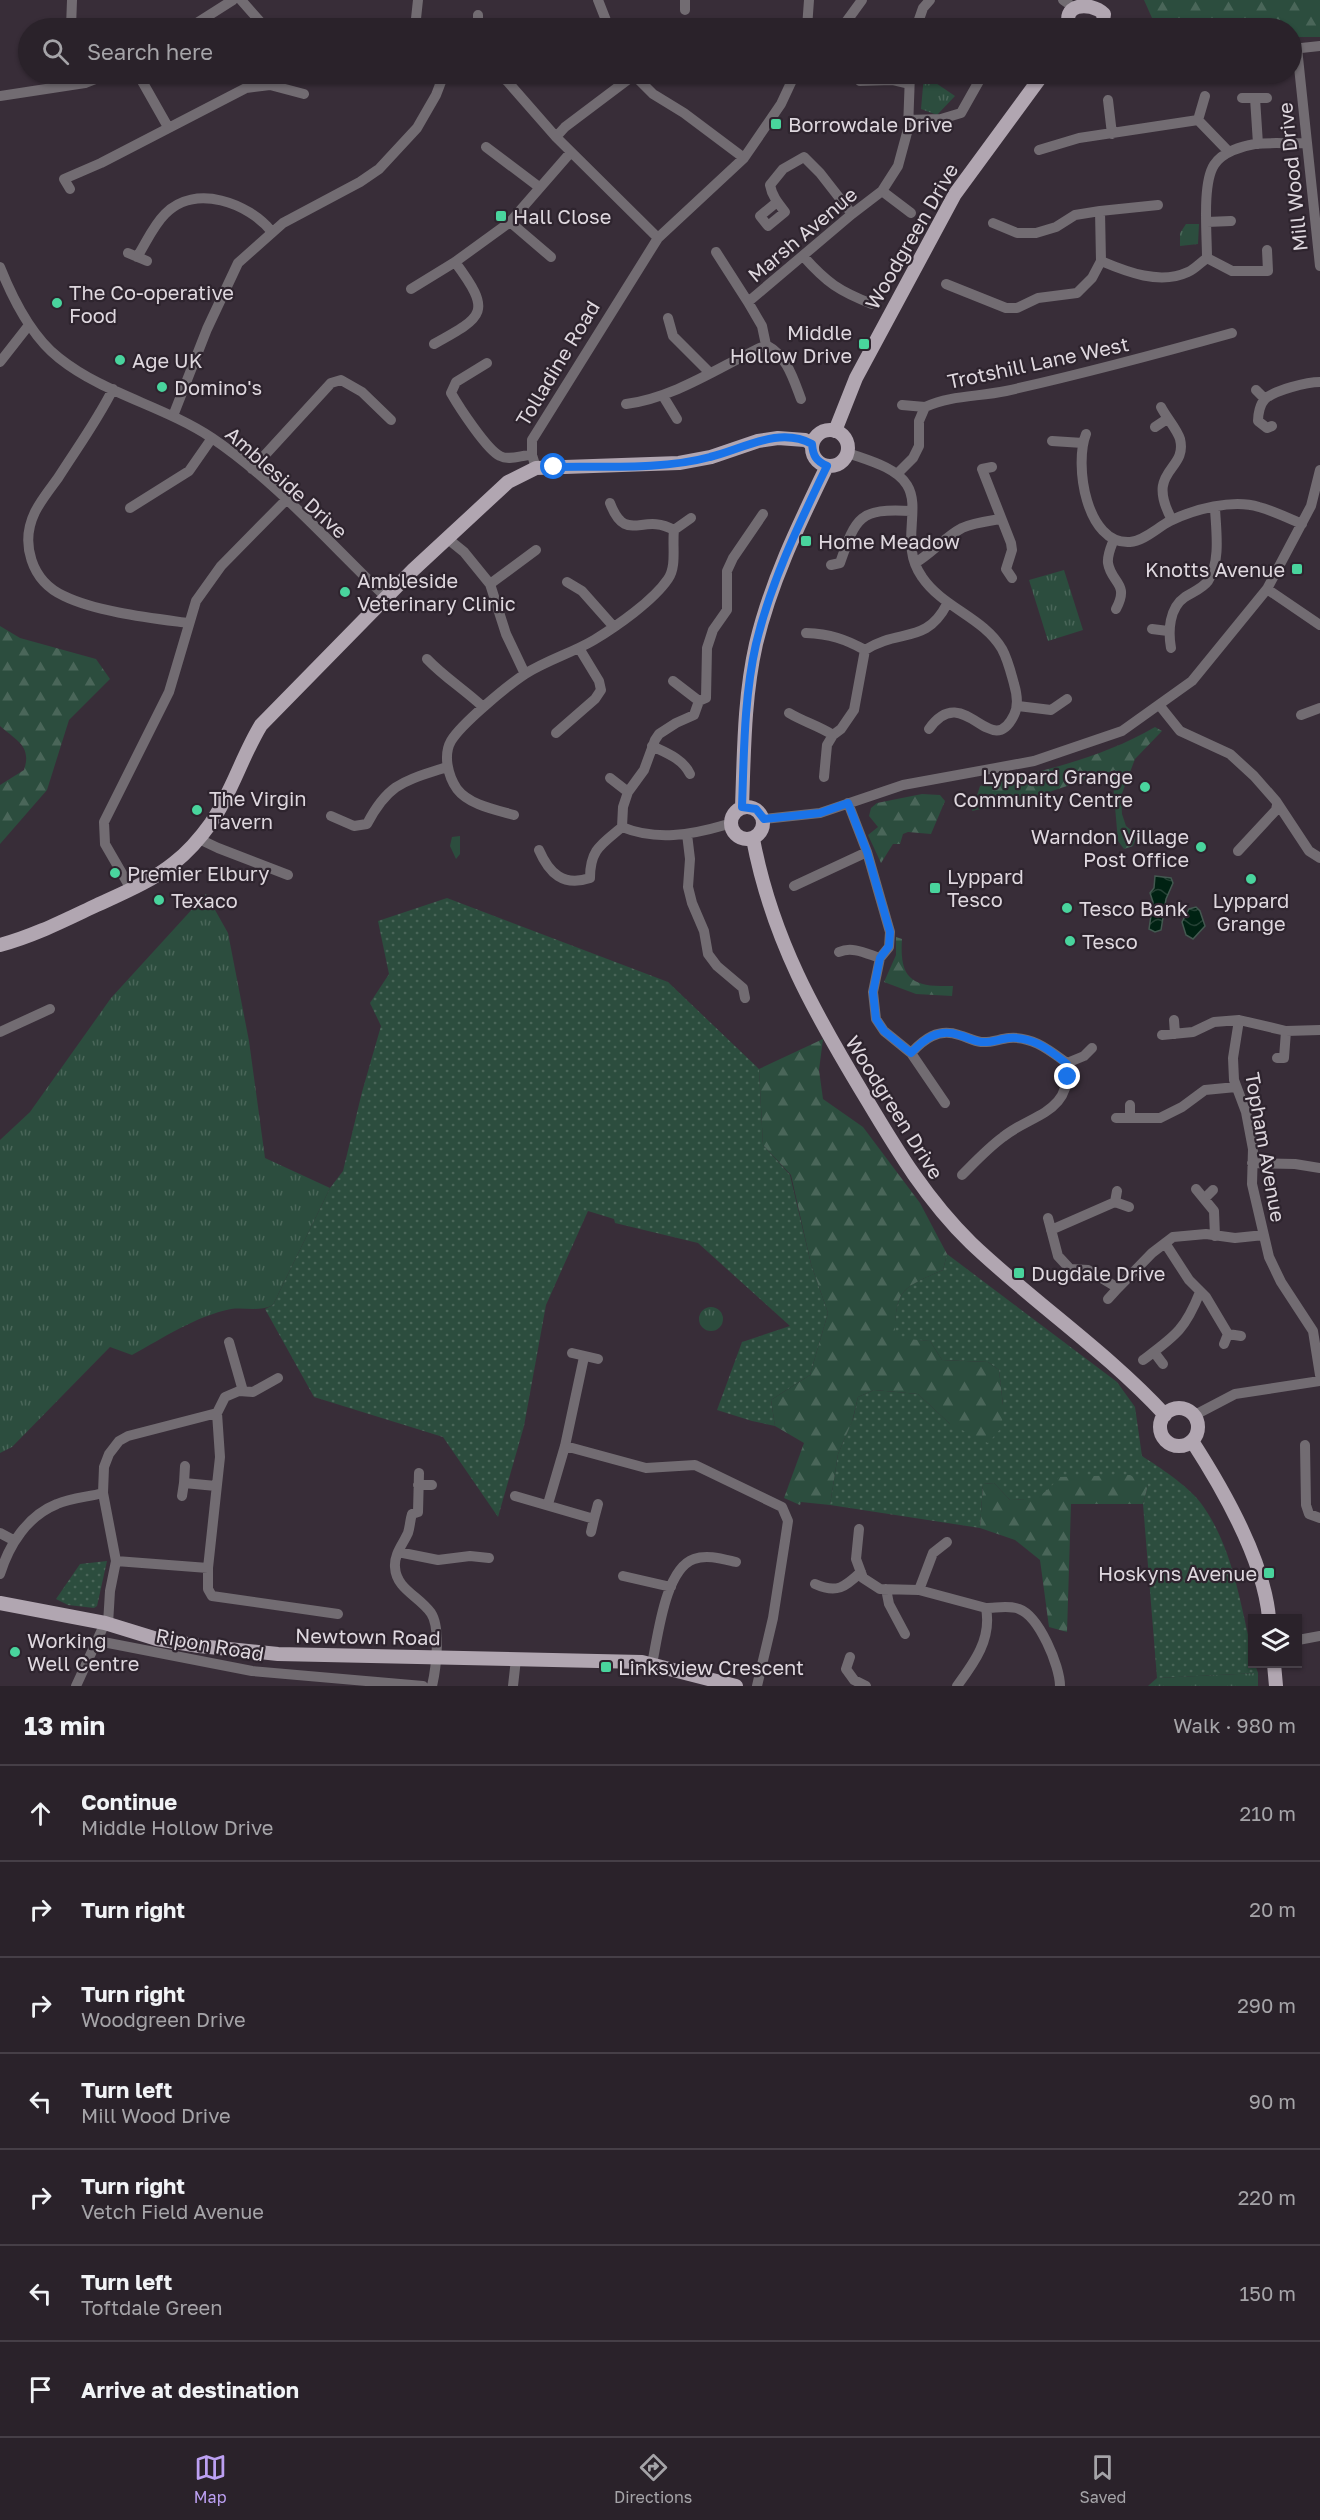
<!DOCTYPE html>
<html lang="en">
<head>
<meta charset="utf-8">
<style>
  body { margin:0; font-family:"Golos Text",sans-serif; background:#362f36; color:#f1f3f6 }
  .controls { position:absolute; right:18px; bottom:18px; display:grid; overflow:hidden; border-radius:0px; box-shadow:0 2px 4px #0004 }
  .controls button { width:54px; height:54px; display:grid; place-items:center; padding:0; border:0; border-bottom:2px solid #463f47; background:#2a222a; color:#f1f3f6; font:30px sans-serif }
  .stop { position:absolute; width:18px; height:18px; margin:-14px; border:4px solid #1a73e8; border-radius:50%; background:#fff }
  .stop.end { background:#1a73e8; border-color:#fff; box-shadow:0 2px 6px #0008 }
  .list { margin:0; padding:0; list-style:none }
  h2 { display:flex; justify-content:space-between; align-items:center; height:78px; margin:0; padding:0 24px; font-size:26px }
  h2 small { font-size:20px; font-weight:400; color:#a5a4a8 }
  .list li { display:grid; grid-template-columns:39px 1fr auto; gap:18px; align-items:center; box-sizing:border-box; height:96px; padding:0 24px; border-top:2px solid #463f47 }
  .list b { display:block; font-size:22px; white-space:nowrap }
  .list p { margin:0; font-size:20px; white-space:nowrap; color:#a5a4a8 }
  .list em { font-size:20px; font-style:normal; color:#a5a4a8 }
  .icon { flex:none; width:33px; height:33px; fill:none; stroke:currentColor; stroke-width:2; stroke-linecap:round; stroke-linejoin:round }
  .map { position:relative; flex:none; width:1320px; height:1686px; overflow:hidden }
  .search { position:absolute; background:#2a222a; box-shadow:0 2px 4px #0004; left:18px; right:18px; top:18px; height:66px; display:flex; align-items:center; gap:15px; box-sizing:border-box; padding:0 21px; border-radius:33px; color:#a5a4a8; font-size:22px }
  .sheet { height:750px; background:#2a222a }
  nav { display:flex; justify-content:space-around; align-items:center; box-sizing:border-box; height:84px; border-top:2px solid #463f47; background:#2a222a; font-size:16px; color:#a5a4a8 }
  nav a { display:grid; justify-items:center; gap:3px }
  nav .on { color:#bca0f2 }
  .map>svg:first-child { display:block }
  .grass { fill:url(#grass-dots) }
  .forest { fill:url(#forest-firs) }
  .park { fill:url(#park-tufts) }
  .water { fill:url(#water-waves); stroke:#435850; stroke-width:1.5 }
  .lines { fill:none; stroke-linecap:round; stroke-linejoin:round }
  .minor { stroke:#726c72; stroke-width:10 }
  .major { stroke:#b1a6b1; stroke-width:14 }
  .route { stroke:#1a73e8; stroke-width:8 }
  .poi-dot { fill:#49d49d; stroke:#2e242e; stroke-width:2 }
  .labels { text-anchor:middle; dominant-baseline:central; stroke-width:4.5; stroke-linejoin:round; paint-order:stroke }
  .poi-label { font-size:20px; fill:#ded7de; stroke:#2e242e; text-anchor:start }
  .street-label { font-size:20px; fill:#ded7de; stroke:#2e242e }
</style>
</head>
<body>
<div class="map">
<svg width="1320" height="1686" viewBox="0 0 1320 1686">
  <defs>
    <pattern id="grass-dots" width="8" height="8" patternUnits="userSpaceOnUse" patternTransform="scale(1.5)"><rect width="8" height="8" fill="#2c4d3e"/><path d="M2 2h.1M6 6h.1" fill="none" stroke="#4a6659" stroke-width="1.8" stroke-linecap="round"/></pattern>
    <pattern id="forest-firs" width="22" height="20" patternUnits="userSpaceOnUse" patternTransform="scale(1.5)"><rect width="22" height="20" fill="#2c4d3e"/><path d="M5 1l3.5 6h-7zM16 11l3.5 6h-7z" fill="#4a6659"/></pattern>
    <pattern id="park-tufts" width="24" height="20" patternUnits="userSpaceOnUse" patternTransform="scale(1.5)"><rect width="24" height="20" fill="#2c4d3e"/><path d="M3 7l-1-3M5 7V3M7 7l1-3M15 17l-1-3M17 17v-4M19 17l1-3" fill="none" stroke="#4a6659"/></pattern>
    <pattern id="water-waves" width="16" height="10" patternUnits="userSpaceOnUse" patternTransform="scale(1.5)"><rect width="16" height="10" fill="#002213"/><path d="M0 5q4-4 8 0t8 0" fill="none" stroke="#254135"/></pattern>
  </defs>
  <rect width="100%" height="100%" fill="#382d38"/>
  <path class="grass" d="M447,898L668,982L759,1069L763,1145L790,1175L811,1264L828,1313L810,1375L771,1400L775,1426L752,1421L717,1410L742,1342L790,1326L698,1243L615,1223L614,1219L588,1211L546,1305L524,1426L498,1517L443,1437L314,1397L265,1309L273,1305L330,1188L343,1171L362,1092L381,1026L370,1003L389,974L378,921Z
    M947,1254L1117,1382L1135,1407L1142,1456C1159,1467 1187,1485 1200,1502C1232,1544 1240,1602 1252,1652V1664H1255L1258,1673L1157,1678L1143,1504L1148,1485L1049,1490L1035,1499L1010,1500L994,1483L983,1484L980,1528L830,1505L838,1454L853,1419L858,1397L874,1390L918,1394L950,1424L1003,1405L999,1370L988,1362L942,1360L930,1341L894,1339C897,1290 898,1289 943,1270Z
    M107,1561L97,1606L94,1608L68,1605L56,1599L80,1564Z"/>
  <path class="forest" d="M1144,0H1320V37H1292V28H1163L1156,27Z
    M0,626L20,638L96,659L110,679L69,720L47,790L0,844V785L24,770C32,746 17,741 0,726Z
    M1155,727L1162,731L1135,759L1121,796L1122,814L1126,826L1137,835L1133,846L1124,849L1118,841L1113,784L1115,770L1034,797L972,811L980,786C1041,771 1100,759 1155,727Z
    M922,794L940,795L945,801L931,834L908,832L903,834L900,844H893L881,863L868,835L878,827L869,816L871,808L877,803Z
    M896,937L902,939C899,981 914,987 953,986L952,996L916,994L884,982L896,955Z
    M823,1039L819,1070L823,1099L863,1127L920,1203L947,1254L943,1270C899,1289 896,1290 895,1338L930,1341L942,1360L988,1362L999,1370L1003,1405L1002,1427L988,1443L950,1424L918,1394L874,1390L858,1397L852,1422L838,1454L830,1505L801,1502L800,1505L784,1498L804,1443L775,1426L771,1400L810,1375L828,1313L811,1264L791,1175L763,1145L759,1069Z
    M1130,1475L1148,1485L1143,1504H1071L1067,1632L1049,1627L1040,1560L1015,1540L980,1528L983,1484L994,1483L1010,1500C1035,1499 1043,1498 1059,1477Z"/>
  <path class="park" d="M924,75L955,96L937,115L921,109Z
    M1186,224H1199L1198,244L1180,246V233Z
    M1064,570L1083,630L1048,641L1029,580Z
    M460,836V854L456,859L450,846L452,837Z
    M206,894L228,933L249,1041L265,1158L330,1188L273,1305C259,1312 245,1307 231,1309C196,1316 163,1338 132,1355L110,1347L12,1447L0,1453V1140L30,1112L111,998Z
    M699 1319a12 12 0 1 1 24 0a12 12 0 1 1-24 0Z
    M1258,1673V1686H1148L1157,1678Z"/>
  <path class="water" d="M1155,876L1171,878L1173,883L1166,899L1161,930L1155,932L1149,929L1153,902L1150,893L1154,888Z
    M1196,907L1200,911L1205,926L1193,939L1186,935L1182,922L1189,909Z"/>
  <g class="lines">
    <path class="minor" d="M241,0L264,26L283,28
      M598,0L609,28
      M685,0V10
      M1063,0L1073,7
      M478,15V28
      M71,28L72,0
      M189,28L233,0
      M415,28L418,0
      M807,28L809,0
      M837,28L846,22L862,0
      M916,28L923,8L930,0
      M1297,48L1320,266
      M1292,49L1320,46
      M138,74L168,127
      M498,74L507,81L556,137L658,238
      M633,74L653,94L684,113L744,158
      M860,81L892,80L909,84
      M0,96L85,83L108,74
      M1242,98H1267
      M1255,98L1258,144
      M1108,100L1112,134
      M908,120L941,119L961,113L983,74
      M1198,120L1205,96
      M556,137L565,127L634,75
      M486,147L539,187
      M1039,150L1079,138L1198,120L1229,152
      M70,189L64,179L101,163L246,88L270,85L304,94
      M882,191L911,213
      M777,202L760,216L768,226L785,212C778,203 772,196 770,185L783,169L804,157L820,173L852,214
      M1100,211L1158,205
      M510,222L551,257
      M1207,222L1231,221
      M993,223L1017,233H1036L1056,227L1075,215L1100,211L1101,261C1127,272 1160,285 1188,272C1195,269 1201,262 1207,258C1207,234 1202,184 1214,165C1222,152 1242,146 1255,144C1272,142 1290,144 1307,143
      M716,252L748,302
      M128,253L147,261
      M803,256C827,283 839,291 872,304
      M137,257C146,243 153,226 165,214C195,183 249,203 272,232
      M1207,258L1232,271H1268L1267,250
      M0,267C12,297 32,337 59,358C104,394 164,406 212,438C277,482 330,544 387,598
      M946,284L1006,308H1017L1038,298L1077,293L1092,278L1101,261
      M411,289L455,262L510,222L571,152
      M668,318L673,336L710,373
      M434,344C485,316 492,312 455,262
      M766,345C787,356 793,378 801,399
      M0,362L29,325
      M487,363L456,382L451,393C459,407 487,450 500,456C509,461 522,455 532,455
      M113,389C97,421 77,448 58,478C50,489 41,500 35,512C20,543 31,581 64,596C97,612 151,618 188,623
      M1256,390L1265,399
      M663,396L677,419
      M626,404C677,397 720,366 766,345L762,326L748,302L852,214L882,191L898,166L908,129L910,74
      M902,405L925,407
      M1161,407C1166,417 1177,429 1180,439C1188,472 1144,468 1172,520
      M173,416L207,329L238,263L283,223L360,182L379,169L417,128L436,95L444,74
      M1272,426L1267,428L1258,421C1258,414 1260,404 1265,399C1275,390 1307,382 1320,382
      M1155,427L1167,419
      M1086,434C1074,464 1086,545 1130,542C1144,541 1158,527 1170,521C1194,509 1233,499 1259,507C1274,511 1288,518 1302,524
      M1052,441L1083,443
      M848,453C867,460 896,467 907,485C922,509 899,545 922,577C943,608 983,617 1002,649C1008,660 1011,673 1014,684C1017,694 1019,705 1014,715C991,763 964,679 929,729
      M992,467L982,469L1011,543L1012,550L1006,569L1012,578
      M536,468L532,455V440L658,238L744,158L781,104L795,74
      M252,469L331,383L341,380L362,392L391,420
      M897,474L913,458L919,446V421L925,407C951,395 978,397 1006,391C1082,374 1157,354 1232,333
      M130,508L189,471L212,438
      M674,530L691,518
      M448,539L464,552L490,584L506,634L525,674
      M1114,539C1111,547 1107,555 1108,563C1111,583 1130,583 1116,609
      M915,563C932,553 945,537 962,528C973,523 988,521 1000,519
      M831,565L840,563C856,517 859,508 911,511
      M567,582L582,591L613,626
      M490,584L536,550
      M1267,589L1320,625
      M1152,629L1168,631
      M806,633C830,634 845,639 865,650
      M1171,648C1168,631 1169,608 1185,597C1193,592 1203,588 1208,581C1221,562 1216,530 1215,508
      M427,659C444,677 465,690 483,707
      M673,681L699,701
      M1018,706L1051,710L1067,699
      M1160,706L1180,731L1230,754L1254,776L1276,801L1309,851L1320,858
      M789,713C804,722 817,725 833,735
      M1301,715L1320,708
      M556,733L595,699L601,690L599,681L579,648
      M652,746C667,753 683,759 690,774
      M824,777L827,745L833,735L841,729L854,710L865,650C899,628 926,645 947,604
      M610,778L628,792
      M848,803L867,852L890,932L889,947L880,958L873,992L876,1019L884,1031L911,1053L945,1103
      M514,815C496,810 469,805 457,789C448,776 443,755 451,741C461,724 507,686 525,674C547,660 572,653 594,640C617,626 653,601 668,579C677,566 672,546 674,530C642,512 626,545 610,503
      M331,816L354,826L367,824C389,782 405,781 447,767
      M764,819L820,813L903,785L1034,761L1122,731L1192,681L1267,589L1311,506L1320,470
      M622,827L623,807L628,792L644,770L655,740L659,734L676,723L694,715L699,701L706,698L707,648L713,630L727,610V571L733,558L763,514
      M622,827C656,841 691,835 725,825L731,826
      M687,834L690,859L688,887L692,903L704,931L708,954L717,966L743,988L745,998
      M199,839L218,848L288,875
      M539,850C549,873 563,887 590,878C590,849 602,844 622,827
      M1238,851L1276,810L1277,805
      M794,886L867,852
      M131,889L105,844L104,822L169,692L196,601L221,566L286,500
      M839,952C853,946 867,954 880,958
      M1174,1020L1175,1034
      M1239,1020L1233,1058L1234,1080L1246,1112L1253,1149L1252,1184L1269,1257L1281,1282L1313,1331L1320,1375
      M0,1032L50,1009
      M1162,1035L1193,1032L1214,1022L1239,1020L1286,1031L1320,1030
      M911,1053C924,1039 938,1028 959,1035C967,1037 973,1041 981,1042C991,1043 999,1039 1009,1038C1032,1036 1049,1050 1067,1063C1072,1114 1033,1113 1003,1137C988,1148 975,1162 962,1175
      M1277,1058H1284L1286,1031
      M1067,1063L1084,1056L1092,1048
      M1130,1105V1118H1160L1182,1107L1205,1090L1236,1087
      M1116,1118H1130
      M1252,1163L1295,1164L1320,1168
      M1196,1189L1214,1211L1215,1236
      M1204,1199L1213,1190
      M1115,1202L1129,1207
      M1048,1218L1058,1256L1070,1269L1088,1270L1118,1288L1152,1253L1173,1237L1206,1234L1235,1238L1264,1235
      M1051,1230L1115,1202L1117,1191
      M1165,1243L1189,1280L1206,1297L1228,1334
      M1108,1299L1118,1288
      M229,1342L243,1391
      M1224,1344L1228,1334L1241,1336
      M1154,1352L1163,1364
      M572,1353L598,1359
      M1143,1360C1175,1336 1185,1330 1200,1292
      M1193,1416L1235,1394L1320,1381
      M1305,1445L1306,1505L1309,1514L1320,1518
      M565,1446L646,1468L695,1465L782,1507L788,1521L785,1541L773,1618L757,1686
      M419,1473L418,1512L412,1514C410,1520 410,1527 408,1533C403,1544 394,1554 395,1567C396,1589 419,1596 431,1613C441,1628 436,1669 432,1686
      M184,1483L185,1466
      M418,1485H432
      M182,1496L184,1483L216,1486
      M515,1496L594,1519L591,1532
      M548,1504L565,1446L584,1357
      M594,1519L598,1504
      M859,1529L856,1559L863,1578L880,1589L919,1590L986,1608C992,1639 974,1663 957,1686
      M0,1533L15,1541
      M398,1552L438,1560L470,1556L489,1558
      M116,1561L208,1568L220,1457L217,1413
      M208,1568V1589L212,1596L338,1614
      M0,1574C9,1545 27,1516 57,1504C71,1498 88,1497 103,1493
      M623,1576L671,1587
      M815,1584C837,1594 845,1587 861,1572
      M886,1589L889,1604L905,1634
      M919,1590L933,1553L947,1542
      M986,1608C996,1608 1010,1605 1019,1609C1039,1616 1060,1666 1060,1686
      M108,1624L110,1591L116,1561L103,1493L104,1467L109,1454L119,1441L128,1436L217,1413L225,1397L239,1391L253,1392L278,1378
      M1298,1640L1320,1636
      M98,1641L252,1671L423,1686
      M850,1657L846,1669L854,1680L866,1686
      M652,1664C658,1636 665,1569 694,1559C707,1554 723,1559 736,1562
      M76,1686L105,1623
      M513,1686L516,1659"/>
    <path class="major" d="M1071,28C1059,5 1089,0 1104,14L1102,28
      M812 448a18 18 0 1 1 36 0a18 18 0 1 1-36 0Z
      M835,431L856,378L955,194L1043,74
      M731 823a16 16 0 1 1 32 0a16 16 0 1 1-32 0Z
      M742,807C744,753 744,697 756,644C771,581 799,524 827,466
      M753,839C772,939 815,1014 867,1100C898,1152 927,1200 971,1243C1034,1303 1106,1351 1165,1415
      M0,945C34,936 65,920 97,905C123,893 152,881 174,863C188,852 201,837 211,823C232,792 242,756 261,725L413,570L508,482L536,468L679,463L711,457L758,441L778,438L805,440L812,444
      M1160 1427a19 19 0 1 1 38 0a19 19 0 1 1-38 0Z
      M1192,1441C1223,1489 1264,1561 1269,1618
      M0,1603L105,1623L157,1639L199,1646L278,1654L642,1662L736,1686
      M1274,1664L1276,1686"/>
  </g>
  <g class="lines">
    <path class="route" d="M554,467C604,466 662,470 710,457C743,449 779,426 812,444C813,456 816,461 827,466C799,524 771,581 756,644C744,697 744,753 742,807L756,809L764,819L820,813L848,803L867,852L890,932L889,946L880,958L873,992L876,1019L884,1031L911,1053C924,1039 938,1028 959,1035C967,1037 973,1041 981,1042C991,1043 999,1039 1009,1038C1032,1036 1050,1050 1067,1064L1068,1077"/>
  </g>
  <g class="poi-dot">
    <rect x="770" y="118" width="12" height="12" rx="3"/>
    <rect x="495" y="210" width="12" height="12" rx="3"/>
    <circle cx="57" cy="303" r="6"/>
    <rect x="858" y="338" width="12" height="12" rx="3"/>
    <circle cx="120" cy="360" r="6"/>
    <circle cx="162" cy="387" r="6"/>
    <rect x="800" y="535" width="12" height="12" rx="3"/>
    <rect x="1291" y="563" width="12" height="12" rx="3"/>
    <circle cx="345" cy="592" r="6"/>
    <circle cx="1145" cy="787" r="6"/>
    <circle cx="197" cy="810" r="6"/>
    <circle cx="1201" cy="847" r="6"/>
    <circle cx="115" cy="873" r="6"/>
    <circle cx="1251" cy="879" r="6"/>
    <rect x="929" y="882" width="12" height="12" rx="3"/>
    <circle cx="159" cy="900" r="6"/>
    <circle cx="1067" cy="908" r="6"/>
    <circle cx="1070" cy="941" r="6"/>
    <rect x="1013" y="1267" width="12" height="12" rx="3"/>
    <rect x="1263" y="1567" width="12" height="12" rx="3"/>
    <circle cx="15" cy="1652" r="6"/>
    <rect x="600" y="1661" width="12" height="12" rx="3"/>
  </g>
  <g class="labels">
    <g class="poi-label">
      <text x="788" y="124">Borrowdale Drive</text>
      <text x="513" y="216">Hall Close</text>
      <text x="69" y="292">The Co-operative<tspan x="69" dy="23">Food</tspan></text>
      <text x="852" y="332" text-anchor="end">Middle<tspan x="852" dy="23">Hollow Drive</tspan></text>
      <text x="132" y="360">Age UK</text>
      <text x="174" y="387">Domino's</text>
      <text x="818" y="541">Home Meadow</text>
      <text x="1285" y="569" text-anchor="end">Knotts Avenue</text>
      <text x="357" y="580">Ambleside<tspan x="357" dy="23">Veterinary Clinic</tspan></text>
      <text x="1133" y="776" text-anchor="end">Lyppard Grange<tspan x="1133" dy="23">Community Centre</tspan></text>
      <text x="209" y="798">The Virgin<tspan x="209" dy="23">Tavern</tspan></text>
      <text x="1189" y="836" text-anchor="end">Warndon Village<tspan x="1189" dy="23">Post Office</tspan></text>
      <text x="127" y="873">Premier Elbury</text>
      <text x="947" y="876">Lyppard<tspan x="947" dy="23">Tesco</tspan></text>
      <text x="171" y="900">Texaco</text>
      <text x="1251" y="900" text-anchor="middle">Lyppard<tspan x="1251" dy="23">Grange</tspan></text>
      <text x="1079" y="908">Tesco Bank</text>
      <text x="1082" y="941">Tesco</text>
      <text x="1031" y="1273">Dugdale Drive</text>
      <text x="1257" y="1573" text-anchor="end">Hoskyns Avenue</text>
      <text x="27" y="1640">Working<tspan x="27" dy="23">Well Centre</tspan></text>
      <text x="618" y="1667">Linksview Crescent</text>
    </g>
    <g class="street-label">
      <text transform="translate(1292 177) rotate(-96)">Mill Wood Drive</text>
      <text transform="translate(802 234) rotate(-40)">Marsh Avenue</text>
      <text transform="translate(911 236) rotate(-60)">Woodgreen Drive</text>
      <text transform="translate(1038 362) rotate(-12)">Trotshill Lane West</text>
      <text transform="translate(557 363) rotate(-59)">Tolladine Road</text>
      <text transform="translate(287 482) rotate(42)">Ambleside Drive</text>
      <text transform="translate(895 1107) rotate(58)">Woodgreen Drive</text>
      <text transform="translate(1266 1147) rotate(80)">Topham Avenue</text>
      <text transform="translate(368 1636) rotate(1)">Newtown Road</text>
      <text transform="translate(210 1644) rotate(10)">Ripon Road</text>
    </g>
  </g>
</svg>
<div class="controls">
<button><svg class="icon" aria-label="layers" viewBox="0 0 24 24"><path d="M12 4l9 5-9 5-9-5zM3 14l9 5 9-5"/></svg></button>
</div>
<div class="stop" style="left:554px;top:467px"></div>
<div class="stop end" style="left:1068px;top:1077px"></div>
<div class="search"><svg class="icon" aria-label="search" viewBox="0 0 24 24"><circle cx="10" cy="10" r="6"/><path d="M15 15l6 6"/></svg>Search here</div>
</div>
<section class="sheet">
<h2>13 min<small>Walk · 980 m</small></h2>
<ul class="list">
<li><svg class="icon" aria-label="ahead" viewBox="0 0 24 24"><path d="M12 20V5M6 11l6-6 6 6"/></svg><div><b>Continue</b><p>Middle Hollow Drive</p></div><em>210 m</em></li>
<li><svg class="icon" aria-label="right" viewBox="0 0 24 24"><path d="M7 20v-9h11M14 6l5 5-5 5"/></svg><div><b>Turn right</b></div><em>20 m</em></li>
<li><svg class="icon" aria-label="right" viewBox="0 0 24 24"><path d="M7 20v-9h11M14 6l5 5-5 5"/></svg><div><b>Turn right</b><p>Woodgreen Drive</p></div><em>290 m</em></li>
<li><svg class="icon" aria-label="left" viewBox="0 0 24 24"><path d="M17 20v-9H6M10 6l-5 5 5 5"/></svg><div><b>Turn left</b><p>Mill Wood Drive</p></div><em>90 m</em></li>
<li><svg class="icon" aria-label="right" viewBox="0 0 24 24"><path d="M7 20v-9h11M14 6l5 5-5 5"/></svg><div><b>Turn right</b><p>Vetch Field Avenue</p></div><em>220 m</em></li>
<li><svg class="icon" aria-label="left" viewBox="0 0 24 24"><path d="M17 20v-9H6M10 6l-5 5 5 5"/></svg><div><b>Turn left</b><p>Toftdale Green</p></div><em>150 m</em></li>
<li><svg class="icon" aria-label="arrive" viewBox="0 0 24 24"><path d="M6 21V4h12l-3 4 3 4H6"/></svg><div><b>Arrive at destination</b></div></li>
</ul>
</section>
<nav>
<a class="on"><svg class="icon" aria-label="map" viewBox="0 0 24 24"><path d="M3 6l6-2 6 2 6-2v14l-6 2-6-2-6 2zM9 4v14M15 6v14"/></svg>Map</a>
<a><svg class="icon" aria-label="directions" viewBox="0 0 24 24"><path d="M12 3l9 9-9 9-9-9zM9 14v-3h6M13 9l2 2-2 2"/></svg>Directions</a>
<a><svg class="icon" aria-label="saved" viewBox="0 0 24 24"><path d="M7 4h10v16l-5-4-5 4z"/></svg>Saved</a>
</nav>
</body>
</html>
